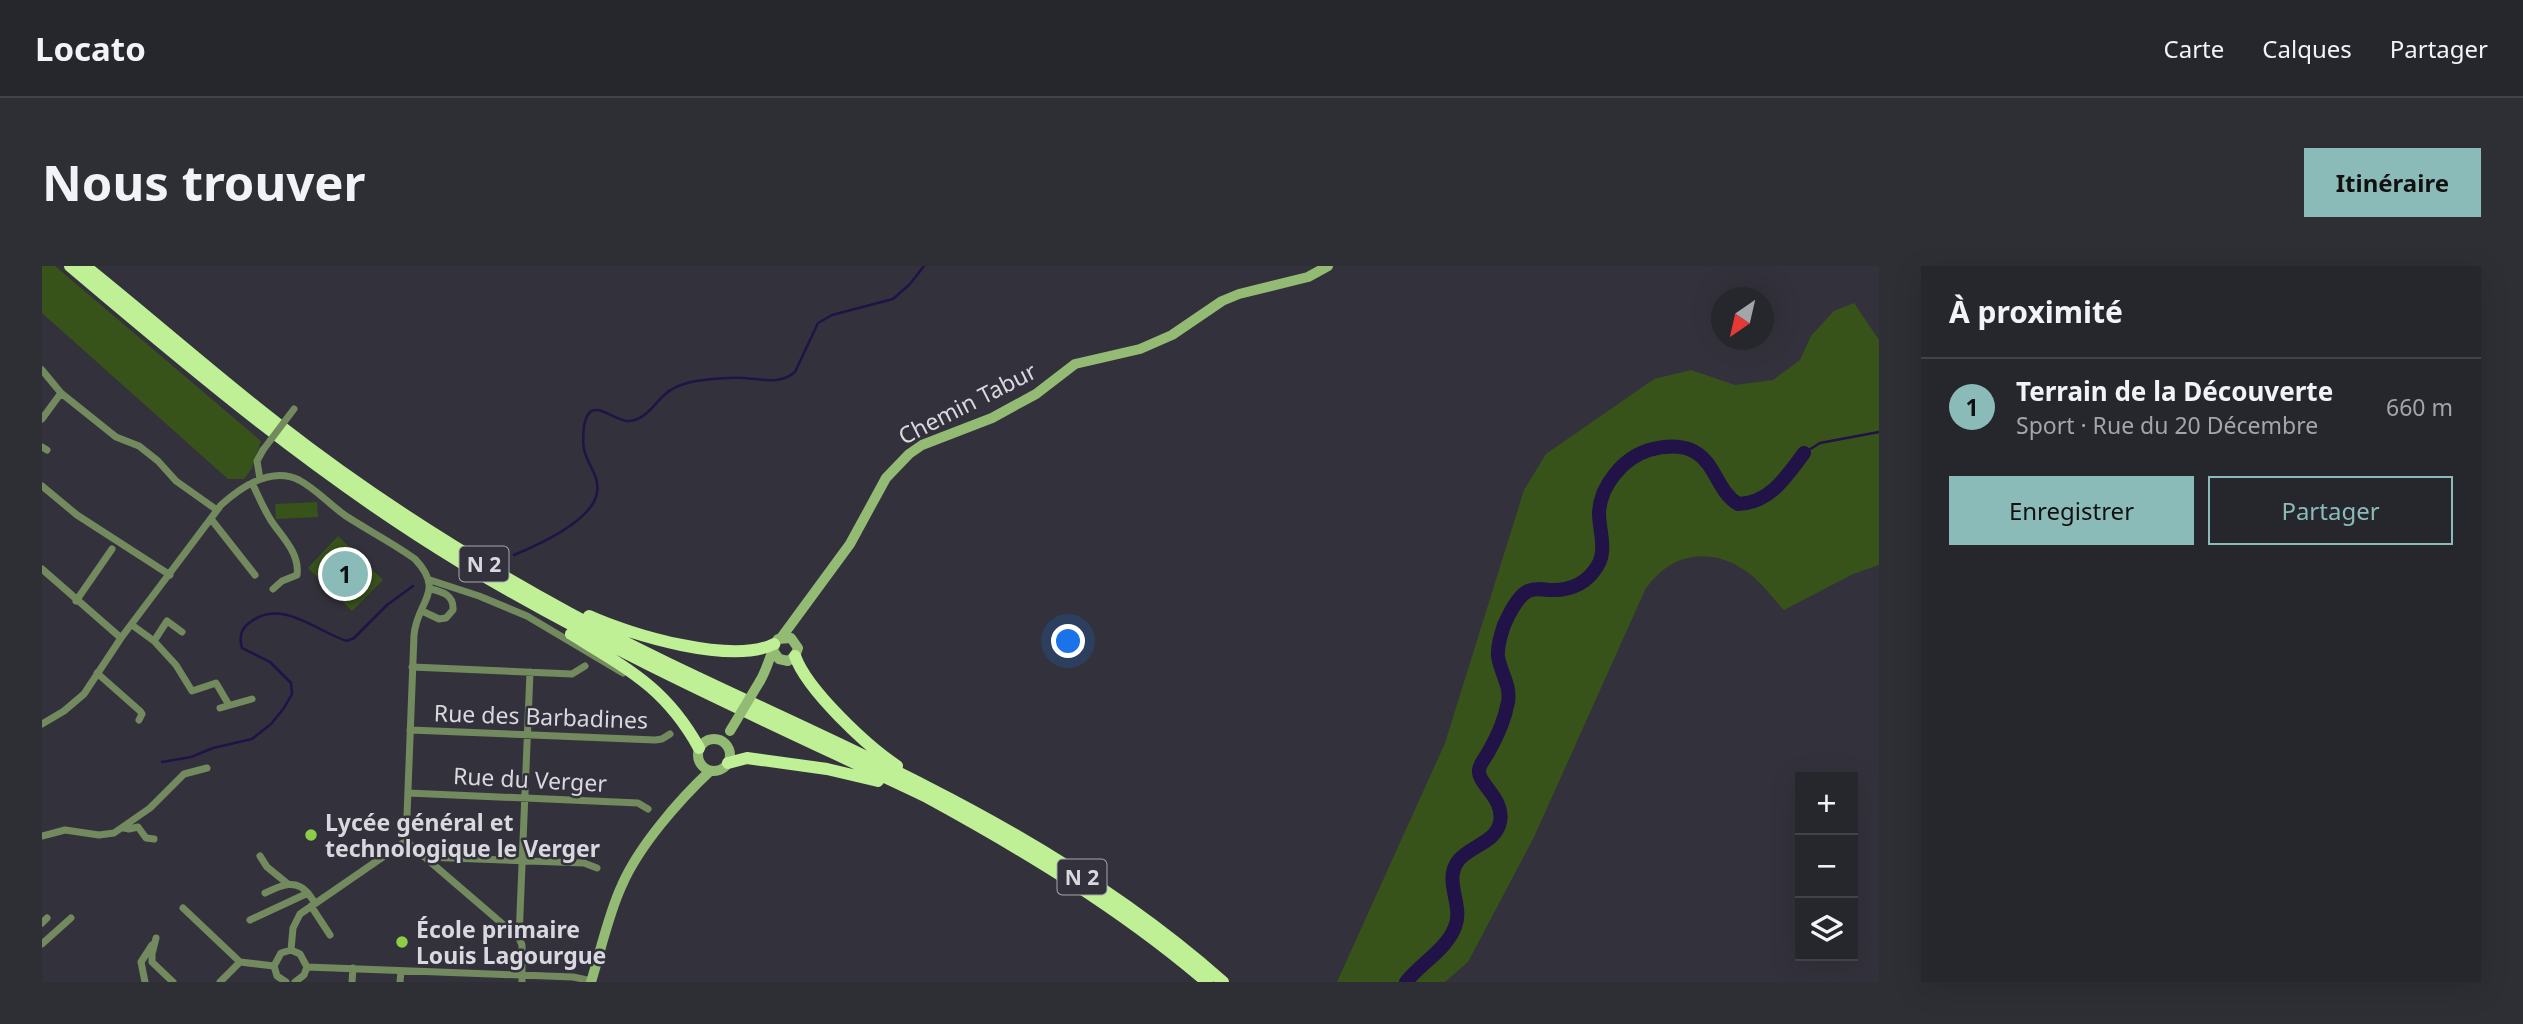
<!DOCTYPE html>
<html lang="fr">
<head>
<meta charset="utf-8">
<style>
  body { margin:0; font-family:"Noto Sans",sans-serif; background:#2e2e35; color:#f1f3f6 }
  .controls { position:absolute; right:21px; bottom:21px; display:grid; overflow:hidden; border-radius:0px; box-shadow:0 7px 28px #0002 }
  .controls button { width:63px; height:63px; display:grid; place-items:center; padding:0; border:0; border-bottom:2px solid #424349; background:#26262d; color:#f1f3f6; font:35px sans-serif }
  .compass { position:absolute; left:1669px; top:21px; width:63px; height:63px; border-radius:50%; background:#26262d; box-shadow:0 7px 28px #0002; rotate:214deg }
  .you { position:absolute; left:1027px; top:376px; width:24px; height:24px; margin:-18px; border:5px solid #fff; border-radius:50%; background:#1a73e8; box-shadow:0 0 0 10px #1a73e833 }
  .badge { display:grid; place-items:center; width:46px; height:46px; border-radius:50%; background:#8bbbb9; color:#111; font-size:23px; font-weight:700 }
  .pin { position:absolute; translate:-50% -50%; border:4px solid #fff; box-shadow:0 2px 7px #0006 }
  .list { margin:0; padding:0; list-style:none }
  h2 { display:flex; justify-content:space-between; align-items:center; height:91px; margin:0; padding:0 28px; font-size:30px }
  h2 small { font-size:23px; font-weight:400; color:#a4a5aa }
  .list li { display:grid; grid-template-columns:46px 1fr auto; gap:21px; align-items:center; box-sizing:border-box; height:98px; padding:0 28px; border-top:2px solid #424349 }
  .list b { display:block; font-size:26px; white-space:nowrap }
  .list p { margin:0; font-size:23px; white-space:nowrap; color:#a4a5aa }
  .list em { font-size:23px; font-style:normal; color:#a4a5aa }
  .actions { display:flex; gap:14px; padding:21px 28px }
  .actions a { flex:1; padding:16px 0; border:2px solid #8bbbb9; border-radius:0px; text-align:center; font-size:24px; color:#8bbbb9 }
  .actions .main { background:#8bbbb9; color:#111 }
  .icon { flex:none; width:38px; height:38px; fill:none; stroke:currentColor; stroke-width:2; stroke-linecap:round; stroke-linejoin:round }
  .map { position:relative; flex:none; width:1837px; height:716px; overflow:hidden; border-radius:0px }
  header { display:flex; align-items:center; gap:42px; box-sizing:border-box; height:98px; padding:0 35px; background:#26262d; border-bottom:2px solid #424349 }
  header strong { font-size:33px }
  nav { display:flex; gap:38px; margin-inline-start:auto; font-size:24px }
  .intro { display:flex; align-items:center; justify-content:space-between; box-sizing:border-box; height:168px; padding:0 42px }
  h1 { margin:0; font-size:49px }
  .button { padding:18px 32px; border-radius:0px; background:#8bbbb9; color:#111; font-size:24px; font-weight:700 }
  main { display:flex; gap:42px; padding:0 42px }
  aside { flex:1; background:#26262d; border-radius:0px; box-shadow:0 7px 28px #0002 }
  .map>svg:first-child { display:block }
  .green { fill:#37531a }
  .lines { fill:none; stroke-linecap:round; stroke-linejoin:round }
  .stream { stroke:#211247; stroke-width:2.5 }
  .river { stroke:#211247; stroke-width:14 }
  .minor { stroke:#728a5e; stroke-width:7 }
  .secondary { stroke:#94bb74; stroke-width:10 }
  .trunk { stroke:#bff096; stroke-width:12 }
  .minor-bridge { stroke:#728a5e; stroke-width:7 }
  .secondary-bridge { stroke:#94bb74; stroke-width:10 }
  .poi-dot { fill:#8cce46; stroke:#33323c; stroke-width:2.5 }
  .labels { text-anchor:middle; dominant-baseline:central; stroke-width:5; stroke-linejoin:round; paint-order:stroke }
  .shield { fill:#33323c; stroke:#a7a6ae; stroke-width:2 }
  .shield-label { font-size:21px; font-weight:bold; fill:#d9d8df }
  .street-label { font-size:23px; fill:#d9d8df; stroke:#33323c }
  .poi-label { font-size:23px; font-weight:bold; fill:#d9d8df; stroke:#33323c; text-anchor:start }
</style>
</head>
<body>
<header>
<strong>Locato</strong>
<nav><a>Carte</a><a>Calques</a><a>Partager</a></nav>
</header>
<div class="intro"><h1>Nous trouver</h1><a class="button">Itinéraire</a></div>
<main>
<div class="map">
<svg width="1837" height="716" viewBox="0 0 1837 716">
  <rect width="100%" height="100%" fill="#33323c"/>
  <path class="green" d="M0,0H13L219,175L210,202L202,213H186L0,47Z
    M1812,37L1837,74V299L1811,308L1742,344C1734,336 1727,327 1720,319C1684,281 1633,279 1603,324L1492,571L1426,696L1403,716H1295L1403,477L1482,224L1504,188L1612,113L1649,104L1693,119L1731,114L1758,94L1769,70L1792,45Z
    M275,236L276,251L234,253L233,238Z
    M296,270L341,314L310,345L266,302Z"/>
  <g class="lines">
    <path class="stream" d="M1762,187L1778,177L1837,166
      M472,289C496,279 550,255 555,227C558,212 547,200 543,187C540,178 541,169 542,160C543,155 544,150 548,146C559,138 575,157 588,155C603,153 611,140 621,130C630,121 642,117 654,115C670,113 686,111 702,112C720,113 738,119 753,106L776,57L790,49L851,33L868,18L882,0
      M120,496L149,491L171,482L210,473L229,458L242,442L250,428L249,417L228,396L200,382C197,372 199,363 207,357C239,331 275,366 305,375L312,372L345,339L371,320"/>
    <path class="river" d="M1364,716C1379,697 1404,684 1413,661C1422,639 1401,615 1416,595C1427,580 1454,577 1458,556C1463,532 1435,518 1437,504C1438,497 1444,491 1447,485C1455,471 1463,452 1466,436C1469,419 1458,406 1456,390C1455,380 1459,368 1462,359C1467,348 1475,331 1486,325C1493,322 1500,323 1507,324C1528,325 1545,318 1556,299C1565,283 1557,264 1557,247C1558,220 1581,192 1607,184C1621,180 1640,178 1653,186C1674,198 1675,225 1696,238C1728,237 1744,211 1762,187"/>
    <path class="minor" d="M0,104L19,127L74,171L97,180L116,195L134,215L175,244
      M0,153L19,127
      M0,181L5,184
      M218,213L215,195L221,184
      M210,217C216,229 222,244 230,256C241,272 258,288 255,309L240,315L231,323
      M0,220L35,249L128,309
      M169,253L213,309
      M0,303L79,372
      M388,314L437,330L485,350L581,407
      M34,335L70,283
      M380,345L397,353L404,352L411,344C412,329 401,326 389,323
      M90,359L112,375L134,399L150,425L174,417L187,439
      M112,375L125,355L140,366
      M370,401L530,408L543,400
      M55,407L98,445L100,448L97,454
      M178,442L210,433
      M0,458L22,445L42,428L79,372L179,239C199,221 229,200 257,214C274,223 288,239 304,250C327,265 351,277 373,293C404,326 375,335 372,369L364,575
      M368,464L613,474L620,473L628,468
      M366,527L596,537L606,543
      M82,562L87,563L96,561L104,572L112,573
      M0,570L23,564L57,569L72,567L108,542L142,508L165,502
      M364,575L477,672L480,679V716
      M218,590L225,601L246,618
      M382,591L542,597L555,602
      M223,627C238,620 253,612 266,627
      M269,640L288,669
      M141,642L198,696L232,700
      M208,654L266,627L273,637
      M0,657L5,652
      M114,672L110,688V696L131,716
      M477,672L488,406
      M0,678L29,652
      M249,684L251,662L258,648L364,575
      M265,701L531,711L550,715
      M103,716L99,696L110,679
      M178,716L198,696
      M244,716L235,710L232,700L239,687L249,684L258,688L265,701L262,709L253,716
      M310,716L311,702
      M358,716L359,705"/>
    <path class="secondary" d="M739,372L808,278L844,212L867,188L880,179L950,152L994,128L1033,98L1098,83L1130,69L1180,35L1197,28L1266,11L1286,0
      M718,415C726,402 730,382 736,373L749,372L756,382L753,390L746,395L737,393L732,386
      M656 489a16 16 0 1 1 32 0a16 16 0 1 1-32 0Z
      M549,716C559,684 566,649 580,619C597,580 637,534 668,505"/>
    <path class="trunk" d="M28,0C153,106 279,212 420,297C568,386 727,456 883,530C982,584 1080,643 1165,716
      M43,0C108,52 171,108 237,159C328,230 426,292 527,347C645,411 769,461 887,522C991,575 1094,639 1181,716
      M547,350C589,369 690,399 732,378
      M529,368C586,403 624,422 657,482
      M753,390C765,424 825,480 855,500
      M686,497L705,492L785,503L836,515"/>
    <path class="minor-bridge" d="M221,184L252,143"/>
    <path class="secondary-bridge" d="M688,465L718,415"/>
  </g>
  <g class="poi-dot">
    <circle cx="269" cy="569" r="7"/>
    <circle cx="360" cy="676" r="7"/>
  </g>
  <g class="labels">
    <g class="shield">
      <rect x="417.5" y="280.5" width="49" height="35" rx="5"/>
      <rect x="1015.5" y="593.5" width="49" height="35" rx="5"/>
    </g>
    <g class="shield-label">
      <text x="442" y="298">N 2</text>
      <text x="1040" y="611">N 2</text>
    </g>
    <g class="street-label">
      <text transform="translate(925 137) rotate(-27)">Chemin Tabur</text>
      <text transform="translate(499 450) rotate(2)">Rue des Barbadines</text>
      <text transform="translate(488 513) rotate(3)">Rue du Verger</text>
    </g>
    <g class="poi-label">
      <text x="283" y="556">Lycée général et<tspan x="283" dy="26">technologique le Verger</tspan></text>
      <text x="374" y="663">École primaire<tspan x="374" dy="26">Louis Lagourgue</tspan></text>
    </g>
  </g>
</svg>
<div class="controls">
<button>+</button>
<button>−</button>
<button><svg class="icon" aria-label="layers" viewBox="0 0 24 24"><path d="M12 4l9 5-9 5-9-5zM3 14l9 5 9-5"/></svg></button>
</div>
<svg class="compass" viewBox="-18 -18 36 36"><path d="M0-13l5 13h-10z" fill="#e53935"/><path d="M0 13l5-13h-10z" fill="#a4a5aa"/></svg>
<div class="you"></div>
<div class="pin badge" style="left:303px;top:308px">1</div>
</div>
<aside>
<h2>À proximité<small></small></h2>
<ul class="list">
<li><span class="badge">1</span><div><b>Terrain de la Découverte</b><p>Sport · Rue du 20 Décembre</p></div><em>660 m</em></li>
</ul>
<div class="actions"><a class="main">Enregistrer</a><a>Partager</a></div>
</aside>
</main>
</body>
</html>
